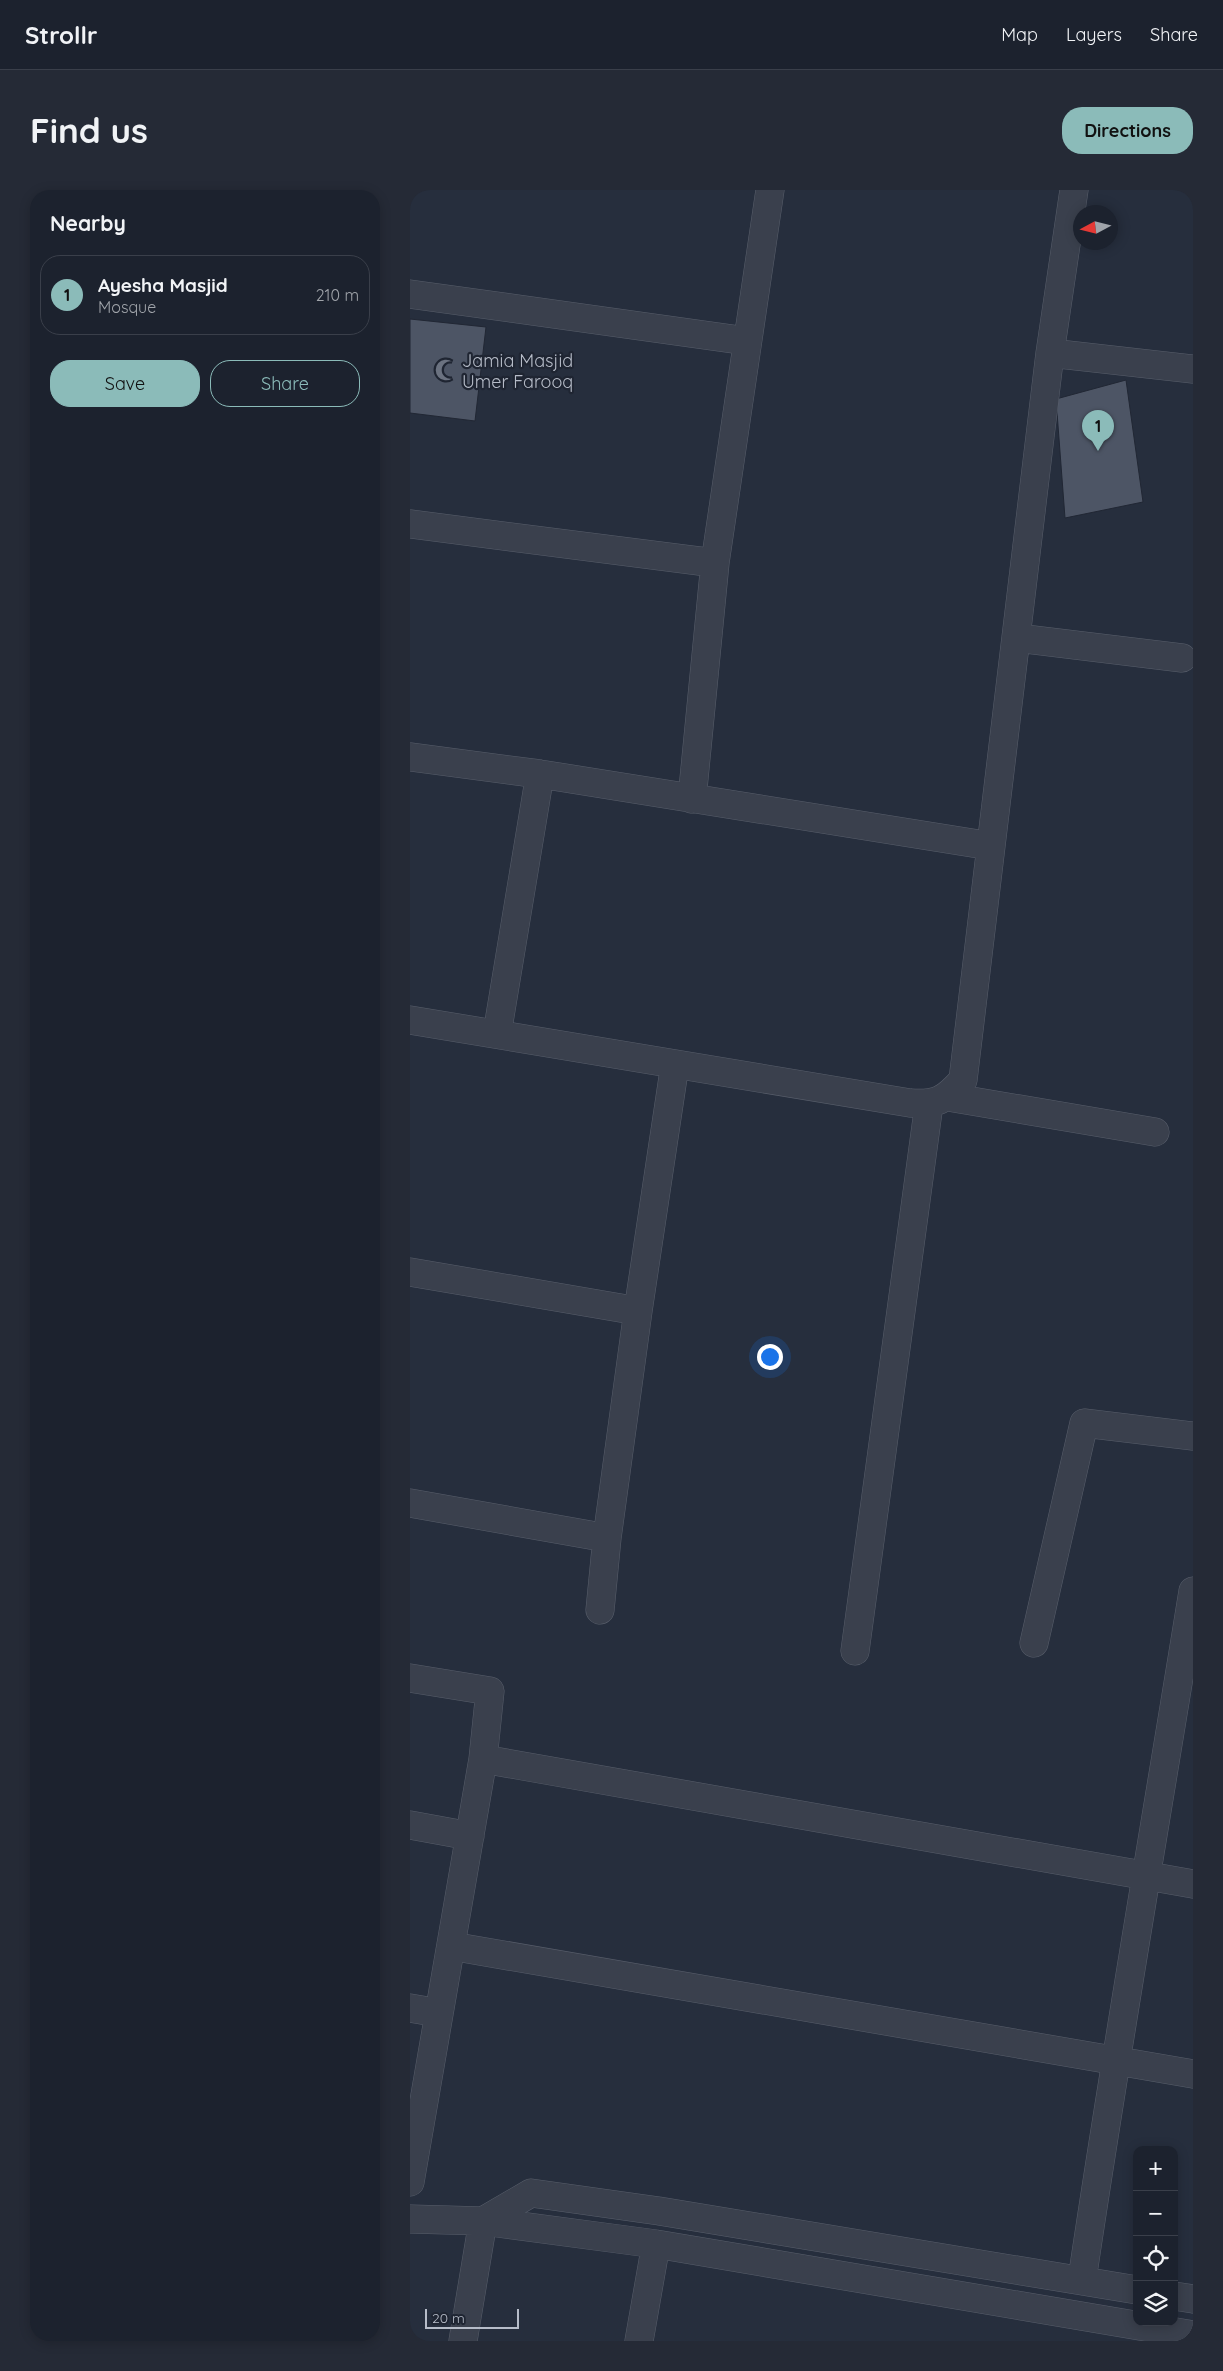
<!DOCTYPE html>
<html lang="en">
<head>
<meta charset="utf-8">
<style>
  body { margin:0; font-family:Quicksand,sans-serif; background:#252a36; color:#f1f3f6 }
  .controls { position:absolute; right:15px; bottom:15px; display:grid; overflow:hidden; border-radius:10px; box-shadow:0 2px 12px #0003 }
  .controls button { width:45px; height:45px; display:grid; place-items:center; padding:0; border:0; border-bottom:1px solid #3a3f4a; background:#1c222e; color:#f1f3f6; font:25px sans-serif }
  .compass { position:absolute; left:663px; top:15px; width:45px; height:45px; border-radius:50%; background:#1c222e; box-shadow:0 2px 12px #0003; rotate:263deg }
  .scale { position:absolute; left:15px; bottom:12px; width:94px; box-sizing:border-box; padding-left:5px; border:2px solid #b6bcc8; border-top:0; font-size:14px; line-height:18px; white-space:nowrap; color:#b6bcc8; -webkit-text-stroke:4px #1f2532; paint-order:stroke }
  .you { position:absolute; left:359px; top:1166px; width:18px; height:18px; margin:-12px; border:4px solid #fff; border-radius:50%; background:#1a73e8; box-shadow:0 0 0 8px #1a73e833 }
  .badge { display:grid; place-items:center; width:32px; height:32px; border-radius:50%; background:#8bbbb9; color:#111; font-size:16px; font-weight:700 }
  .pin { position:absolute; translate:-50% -41px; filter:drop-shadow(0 1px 2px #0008) }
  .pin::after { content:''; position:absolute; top:26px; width:18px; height:15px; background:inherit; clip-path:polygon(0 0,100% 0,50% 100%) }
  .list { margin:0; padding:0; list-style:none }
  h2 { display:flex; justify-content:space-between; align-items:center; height:65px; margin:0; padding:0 20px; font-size:21px }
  h2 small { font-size:16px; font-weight:400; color:#a0a4aa }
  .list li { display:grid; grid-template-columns:32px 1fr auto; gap:15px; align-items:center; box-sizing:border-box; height:80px; margin:0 10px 10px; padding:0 10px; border:1px solid #3a3f4a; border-radius:20px }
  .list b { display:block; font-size:19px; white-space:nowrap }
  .list p { margin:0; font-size:16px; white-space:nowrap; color:#a0a4aa }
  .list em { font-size:16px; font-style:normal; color:#a0a4aa }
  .actions { display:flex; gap:10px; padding:15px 20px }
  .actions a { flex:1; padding:11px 0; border:1px solid #8bbbb9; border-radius:20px; text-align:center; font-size:18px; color:#8bbbb9 }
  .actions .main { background:#8bbbb9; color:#111 }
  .icon { flex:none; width:28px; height:28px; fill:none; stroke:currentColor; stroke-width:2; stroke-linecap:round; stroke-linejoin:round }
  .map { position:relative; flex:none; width:783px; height:2151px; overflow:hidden; border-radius:20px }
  header { display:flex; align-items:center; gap:30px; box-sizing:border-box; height:70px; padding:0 25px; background:#1c222e; border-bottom:1px solid #3a3f4a }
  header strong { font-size:24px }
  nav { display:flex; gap:28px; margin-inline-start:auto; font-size:18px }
  .intro { display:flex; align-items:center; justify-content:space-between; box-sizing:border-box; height:120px; padding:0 30px }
  h1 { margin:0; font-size:35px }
  .button { padding:12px 22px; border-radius:20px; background:#8bbbb9; color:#111; font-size:18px; font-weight:700 }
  main { display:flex; gap:30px; padding:0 30px }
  aside { flex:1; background:#1c222e; border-radius:20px; box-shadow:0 2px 12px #0003 }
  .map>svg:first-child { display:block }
  .building { fill:#4d5565; stroke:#212734 }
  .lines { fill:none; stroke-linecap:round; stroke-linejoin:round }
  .minor-casing { stroke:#585e6b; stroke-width:29 }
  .minor { stroke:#3a404d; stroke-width:28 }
  .labels { text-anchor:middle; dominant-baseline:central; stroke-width:4.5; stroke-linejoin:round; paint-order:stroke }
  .poi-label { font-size:18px; fill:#b6bcc8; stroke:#1f2532; text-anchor:start }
</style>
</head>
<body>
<header>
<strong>Strollr</strong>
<nav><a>Map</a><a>Layers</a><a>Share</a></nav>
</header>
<div class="intro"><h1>Find us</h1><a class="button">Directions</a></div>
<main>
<aside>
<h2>Nearby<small></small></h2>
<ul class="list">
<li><span class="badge">1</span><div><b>Ayesha Masjid</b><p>Mosque</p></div><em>210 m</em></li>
</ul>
<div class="actions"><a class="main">Save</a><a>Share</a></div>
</aside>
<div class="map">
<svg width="783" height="2151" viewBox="0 0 783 2151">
  <rect width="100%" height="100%" fill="#262e3d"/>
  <path class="building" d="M0,129L76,137L65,231L0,223Z
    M716,190L733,312L655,328L646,209Z"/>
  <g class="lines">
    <g class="minor-casing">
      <path id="minor" d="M0,104L337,151
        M640,163L783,179
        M0,334L305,373
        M607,448L772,468
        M0,567L130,584L581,656
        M282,609L305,373L360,0
        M0,830L500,913C527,915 535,910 553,890L640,163L664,0
        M87,844L130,584
        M538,907L745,942
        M0,1082L228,1121L265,874
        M0,1313L197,1348
        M190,1420L197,1348L228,1121
        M624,1453L674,1233L783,1246
        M445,1461L519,914
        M0,1488L80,1501L73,1569L0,1992
        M73,1569L783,1694
        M0,1635L60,1646
        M41,1756L783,1884
        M0,1818L29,1823
        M0,2029L73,2031L246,2054L783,2145
        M672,2090C706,1860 746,1631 783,1401
        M764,2106L783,2109
        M53,2151L73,2031L121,2003L249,2021L727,2100
        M229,2151L246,2054"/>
    </g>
    <use href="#minor" class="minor"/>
  </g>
  <defs>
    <g id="mosque-bare" transform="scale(1.725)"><path d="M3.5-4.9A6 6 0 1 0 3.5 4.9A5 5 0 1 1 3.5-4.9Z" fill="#6b7280" stroke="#1f2532" stroke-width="2.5" paint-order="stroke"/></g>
  </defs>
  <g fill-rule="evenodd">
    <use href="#mosque-bare" x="36" y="180"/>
  </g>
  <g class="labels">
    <g class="poi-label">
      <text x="52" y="170">Jamia Masjid<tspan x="52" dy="21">Umer Farooq</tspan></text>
    </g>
  </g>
</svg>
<div class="controls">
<button>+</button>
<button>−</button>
<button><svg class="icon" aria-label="locate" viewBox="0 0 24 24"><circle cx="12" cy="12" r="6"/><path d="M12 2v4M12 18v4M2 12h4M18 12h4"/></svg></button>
<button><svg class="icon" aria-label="layers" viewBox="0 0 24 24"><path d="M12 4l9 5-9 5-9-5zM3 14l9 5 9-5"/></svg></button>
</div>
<svg class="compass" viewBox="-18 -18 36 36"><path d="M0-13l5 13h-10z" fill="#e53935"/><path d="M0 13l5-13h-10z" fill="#a0a4aa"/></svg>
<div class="scale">20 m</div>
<div class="you"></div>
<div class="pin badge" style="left:688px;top:261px">1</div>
</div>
</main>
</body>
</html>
